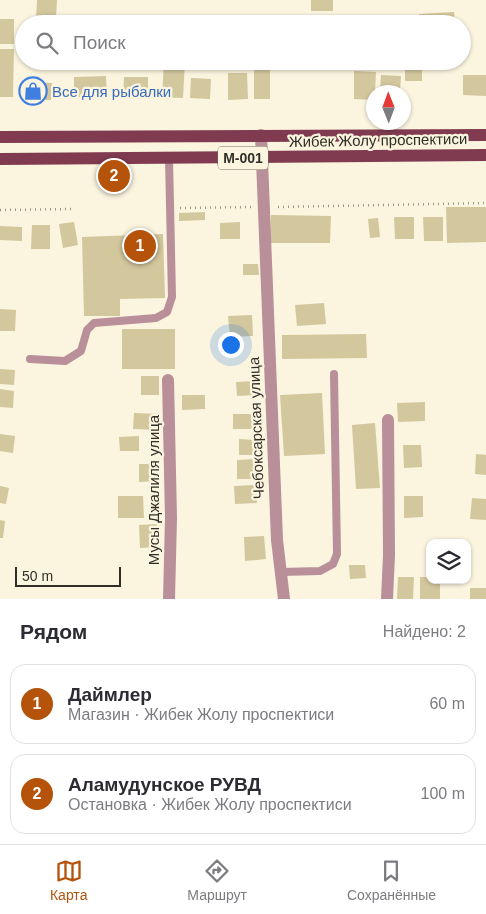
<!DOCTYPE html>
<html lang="ru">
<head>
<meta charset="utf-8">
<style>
  body { margin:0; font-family:Helvetica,sans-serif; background:#f2f2f3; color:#2b2b33 }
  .controls { position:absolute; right:15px; bottom:15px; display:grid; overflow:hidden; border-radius:10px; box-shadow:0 1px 4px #0004 }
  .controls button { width:45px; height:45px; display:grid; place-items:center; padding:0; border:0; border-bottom:1px solid #e1e1e2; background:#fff; color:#2b2b33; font:25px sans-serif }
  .compass { position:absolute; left:366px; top:85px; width:45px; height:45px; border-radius:50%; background:#fff; box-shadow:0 1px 4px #0004; rotate:359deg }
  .scale { position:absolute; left:15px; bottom:12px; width:106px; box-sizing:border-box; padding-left:5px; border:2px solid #312e27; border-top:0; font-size:14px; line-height:18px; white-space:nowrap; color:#312e27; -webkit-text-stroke:4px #fbf4df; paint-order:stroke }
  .you { position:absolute; left:230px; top:344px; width:18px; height:18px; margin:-12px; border:4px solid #fff; border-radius:50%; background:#1a73e8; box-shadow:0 0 0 8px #1a73e833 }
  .badge { display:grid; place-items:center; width:32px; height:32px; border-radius:50%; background:#b45309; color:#fff; font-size:16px; font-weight:700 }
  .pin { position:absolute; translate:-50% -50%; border:2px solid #fff; box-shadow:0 1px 5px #0006 }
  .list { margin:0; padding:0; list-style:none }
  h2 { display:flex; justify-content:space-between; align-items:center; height:65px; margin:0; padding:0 20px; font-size:21px }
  h2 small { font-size:16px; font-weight:400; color:#7c7c81 }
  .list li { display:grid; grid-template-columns:32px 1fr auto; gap:15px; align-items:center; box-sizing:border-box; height:80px; margin:0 10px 10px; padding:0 10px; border:1px solid #e1e1e2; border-radius:15px }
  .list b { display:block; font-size:19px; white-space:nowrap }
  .list p { margin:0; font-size:16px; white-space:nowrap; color:#7c7c81 }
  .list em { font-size:16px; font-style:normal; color:#7c7c81 }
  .icon { flex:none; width:28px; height:28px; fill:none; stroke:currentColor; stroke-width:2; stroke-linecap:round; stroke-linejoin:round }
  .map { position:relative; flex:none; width:486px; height:599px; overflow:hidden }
  .search { position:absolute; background:#fff; box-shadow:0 1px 4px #0004; left:15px; right:15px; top:15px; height:55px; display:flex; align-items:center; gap:12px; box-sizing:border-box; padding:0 18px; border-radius:28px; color:#7c7c81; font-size:19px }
  .sheet { height:245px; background:#fff }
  nav { display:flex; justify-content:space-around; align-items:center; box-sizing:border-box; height:70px; border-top:1px solid #e1e1e2; background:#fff; font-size:14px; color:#7c7c81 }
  nav a { display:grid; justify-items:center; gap:2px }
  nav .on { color:#b45309 }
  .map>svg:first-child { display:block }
  .building { fill:#d3c79d }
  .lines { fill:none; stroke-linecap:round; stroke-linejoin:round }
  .path { stroke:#9d9789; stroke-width:2.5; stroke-dasharray:1 4; stroke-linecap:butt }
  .lane { stroke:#b98f9a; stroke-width:8 }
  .street { stroke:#b98f9a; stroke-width:12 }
  .primary { stroke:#813b51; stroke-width:12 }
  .labels { text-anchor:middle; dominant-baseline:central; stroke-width:4.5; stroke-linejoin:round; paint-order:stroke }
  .shield { fill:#fbf4df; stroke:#6e695e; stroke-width:1 }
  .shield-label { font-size:14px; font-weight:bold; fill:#312e27 }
  .shop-label { font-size:15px; fill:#366cbe; stroke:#fbf4df; text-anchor:start }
  .street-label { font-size:15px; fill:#312e27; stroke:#fbf4df }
</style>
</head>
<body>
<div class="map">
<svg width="486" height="599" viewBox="0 0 486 599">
  <rect width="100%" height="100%" fill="#fbf4df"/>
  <path class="building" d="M37,0H57L56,19H36Z
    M311,0H333V11H311Z
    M454,12L455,24H420L419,14Z
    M0,19H14V44H0Z
    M0,49H14L13,97H0Z
    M164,61H185L183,98L162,97Z
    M311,61H329V65H311Z
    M333,61H350V68H333Z
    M405,61H422V81H405Z
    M254,70H270V99H254Z
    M354,71L376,72L375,92H374V100L354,99Z
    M228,73H247L248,99L228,100Z
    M381,75L401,76L400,92H380Z
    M463,75H486V96L463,95Z
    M106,76L107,96L74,97V77Z
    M124,77H148V99L123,98Z
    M191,78L211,79L210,99L190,98Z
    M25,82L52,83L51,100L25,99Z
    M446,207H486V242L447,243Z
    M205,212V220L179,221V213Z
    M271,215L331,216L330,243H270Z
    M394,217H414V239H395Z
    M423,217H443V241H424Z
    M378,218L380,237L370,238L368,219Z
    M74,222L78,245L63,248L59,224Z
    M240,222V239H220V223Z
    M32,225H50V249H31Z
    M0,226L22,227V241L0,240Z
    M163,234L165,298L120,299V316H84L82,237Z
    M243,264H258L259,275H243Z
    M324,303L326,324L297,326L295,305Z
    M0,309L16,310L15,331H0Z
    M252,315L253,336L230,337L228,316Z
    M122,329H175V369H122Z
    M366,334L367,358L282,359V335Z
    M0,369L15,370L14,385L0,384Z
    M141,376H159V395H141Z
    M257,381V395L237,396L236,382Z
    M0,389L14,391L13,408L0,407Z
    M322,393L325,454L284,456L280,395Z
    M182,395H205V409L182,410Z
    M425,402V421L398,422L397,403Z
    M134,413L159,414V430L133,429Z
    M233,414H253V429H233Z
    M375,423L380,488L356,489L352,425Z
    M0,434L15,436L13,453L0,451Z
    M139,436V451H120L119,437Z
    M239,439L256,440V455H239Z
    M403,445H421L422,467L404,468Z
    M476,454L486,455V475L475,474Z
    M256,459V479H237V460Z
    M139,464H157V481L139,482Z
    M256,485L257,503L235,504L234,486Z
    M0,486L9,488L6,504L0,503Z
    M118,496H143L144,518H118Z
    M404,496H423V517L404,518Z
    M472,498L486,499V520L470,519Z
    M0,520L5,521L3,538H0Z
    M157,524L159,547L140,548L139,525Z
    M264,536L266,559L245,561L244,537Z
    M349,565H365L366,578L350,579Z
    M398,577H414L413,599H397Z
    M420,577H430V580H440V599H420Z
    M470,588H486V599H470Z"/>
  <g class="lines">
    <path class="path" d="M278,207L486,203
      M180,208L252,207
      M0,210L72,209"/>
    <path class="lane" d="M30,359L65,361L81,351L87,330L94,323L156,318L167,312L172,297L169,158
      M281,572L320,571L333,564L337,554L334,374"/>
    <path class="street" d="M261,135L277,540L284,599
      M168,380L171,518L169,599
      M387,599L389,555L388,420"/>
    <path class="primary" d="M0,137L486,135
      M0,159L486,155"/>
  </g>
  <defs>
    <g id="shop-ring" transform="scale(1.4375)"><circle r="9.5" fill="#fbf4df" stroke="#3f7fe0" stroke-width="1.5"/><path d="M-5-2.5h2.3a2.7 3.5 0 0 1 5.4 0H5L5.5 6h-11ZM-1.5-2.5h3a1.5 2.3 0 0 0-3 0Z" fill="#3f7fe0"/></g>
  </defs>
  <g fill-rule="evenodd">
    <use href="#shop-ring" x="33" y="91"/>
  </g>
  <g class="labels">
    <rect class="shield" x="218" y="146.5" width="50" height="23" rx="4"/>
    <g class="shield-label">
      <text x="243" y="158">М-001</text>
    </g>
    <g class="shop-label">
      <text x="52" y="91">Все для рыбалки</text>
    </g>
    <g class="street-label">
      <text transform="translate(378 140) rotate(-1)">Жибек Жолу проспектиси</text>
      <text transform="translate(256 428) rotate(-92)">Чебоксарская улица</text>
      <text transform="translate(153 490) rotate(-90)">Мусы Джалиля улица</text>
    </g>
  </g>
</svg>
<div class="controls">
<button><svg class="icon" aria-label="layers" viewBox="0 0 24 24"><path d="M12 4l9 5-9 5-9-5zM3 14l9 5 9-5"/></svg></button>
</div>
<svg class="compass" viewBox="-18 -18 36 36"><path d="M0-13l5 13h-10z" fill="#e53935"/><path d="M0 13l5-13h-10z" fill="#7c7c81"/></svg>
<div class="scale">50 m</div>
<div class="you"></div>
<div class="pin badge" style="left:140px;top:246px">1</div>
<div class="pin badge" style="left:114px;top:176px">2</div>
<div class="search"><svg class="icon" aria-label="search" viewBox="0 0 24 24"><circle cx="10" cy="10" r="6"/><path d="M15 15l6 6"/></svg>Поиск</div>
</div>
<section class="sheet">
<h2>Рядом<small>Найдено: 2</small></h2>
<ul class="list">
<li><span class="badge">1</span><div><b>Даймлер</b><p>Магазин · Жибек Жолу проспектиси</p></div><em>60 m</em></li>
<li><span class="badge">2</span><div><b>Аламудунское РУВД</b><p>Остановка · Жибек Жолу проспектиси</p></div><em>100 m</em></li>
</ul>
</section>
<nav>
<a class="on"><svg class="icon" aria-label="map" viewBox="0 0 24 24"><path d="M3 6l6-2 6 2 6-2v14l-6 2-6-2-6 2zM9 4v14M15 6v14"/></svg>Карта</a>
<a><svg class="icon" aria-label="directions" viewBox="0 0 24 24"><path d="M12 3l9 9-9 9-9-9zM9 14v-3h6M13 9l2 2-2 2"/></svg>Маршрут</a>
<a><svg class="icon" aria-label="saved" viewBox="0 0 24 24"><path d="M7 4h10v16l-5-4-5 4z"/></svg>Сохранённые</a>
</nav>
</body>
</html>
